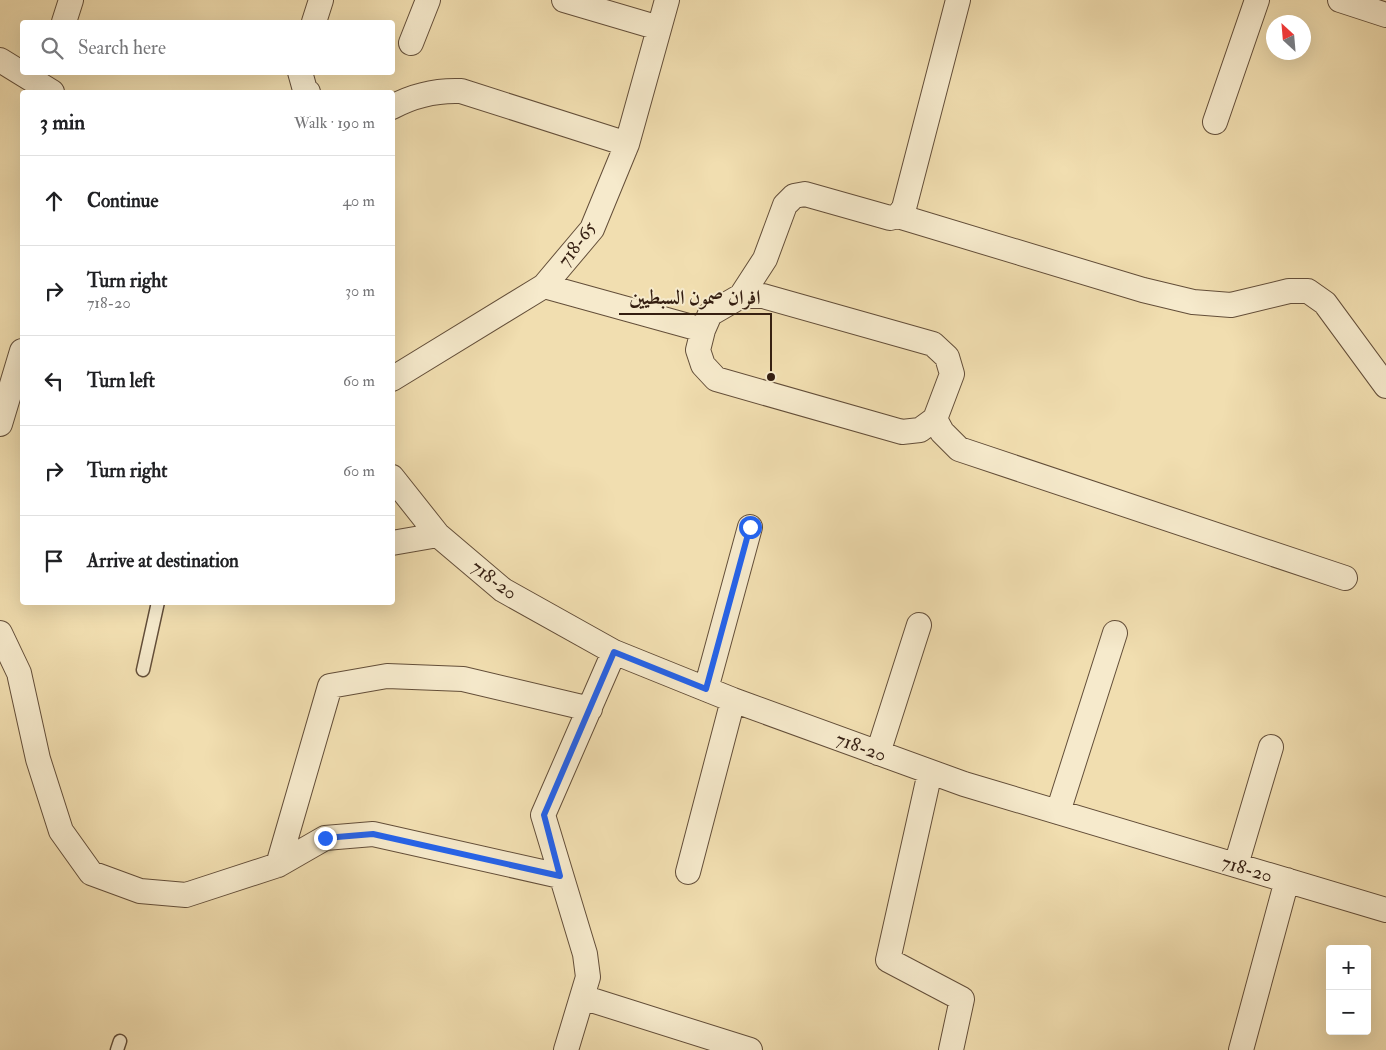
<!DOCTYPE html>
<html lang="en">
<head>
<meta charset="utf-8">
<style>
  body { margin:0; font-family:"IM FELL Double Pica",Amiri,serif; background:#f2f2f2; color:#202124 }
  .controls { position:absolute; right:15px; bottom:15px; display:grid; overflow:hidden; border-radius:5px; box-shadow:0 5px 20px #0002 }
  .controls button { width:45px; height:45px; display:grid; place-items:center; padding:0; border:0; border-bottom:1px solid #e0e0e0; background:#fff; color:#202124; font:25px sans-serif }
  .compass { position:absolute; left:1266px; top:15px; width:45px; height:45px; border-radius:50%; background:#fff; box-shadow:0 5px 20px #0002; rotate:334deg }
  .stop { position:absolute; width:15px; height:15px; margin:-11px; border:4px solid #2563eb; border-radius:50%; background:#fff }
  .stop.end { background:#2563eb; border-color:#fff; box-shadow:0 1px 5px #0008 }
  .list { margin:0; padding:0; list-style:none }
  h2 { display:flex; justify-content:space-between; align-items:center; height:65px; margin:0; padding:0 20px; font-size:21px }
  h2 small { font-size:16px; font-weight:400; color:#757577 }
  .list li { display:grid; grid-template-columns:32px 1fr auto; gap:15px; align-items:center; box-sizing:border-box; height:90px; padding:0 20px; border-top:1px solid #e0e0e0 }
  .list b { display:block; font-size:19px; white-space:nowrap }
  .list p { margin:0; font-size:16px; white-space:nowrap; color:#757577 }
  .list em { font-size:16px; font-style:normal; color:#757577 }
  .icon { flex:none; width:28px; height:28px; fill:none; stroke:currentColor; stroke-width:2; stroke-linecap:round; stroke-linejoin:round }
  .map { position:relative; flex:none; width:1386px; height:1050px; overflow:hidden }
  .search { position:absolute; background:#fff; box-shadow:0 5px 20px #0002; left:20px; top:20px; width:375px; height:55px; display:flex; align-items:center; gap:12px; box-sizing:border-box; padding:0 18px; border-radius:5px; color:#757577; font-size:19px }
  .panel { position:absolute; background:#fff; box-shadow:0 5px 20px #0002; left:20px; top:90px; width:375px; height:515px; border-radius:5px }
  .map>svg:first-child { display:block }
  .lines { fill:none; stroke-linecap:round; stroke-linejoin:round }
  .lane-casing { stroke:#634e39; stroke-width:15 }
  .street-casing { stroke:#634e39; stroke-width:26 }
  .lane { stroke:#f6eacc; stroke-width:12 }
  .street { stroke:#f6eacc; stroke-width:24 }
  .route { stroke:#2563eb; stroke-width:6 }
  .labels { text-anchor:middle; dominant-baseline:central; stroke-width:4; stroke-linejoin:round; paint-order:stroke }
  .street-label { font-size:19px; fill:#341e11; stroke:#f6eacc }
  .leader { fill:none; stroke:#341e11; stroke-width:2 }
  .callout-dot { fill:#341e11; stroke:#f6eacc; stroke-width:2 }
  .callout-label { font-size:20px; text-anchor:middle; font-weight:bold; fill:#341e11; stroke:#f6eacc; stroke-width:4; stroke-linejoin:round; paint-order:stroke }
</style>
</head>
<body>
<div class="map">
<svg width="1386" height="1050" viewBox="0 0 1386 1050">
  <rect width="100%" height="100%" fill="#f1deb0"/>
  <filter id="stains"><feTurbulence type="fractalNoise" baseFrequency=".004" numOctaves="4"/><feColorMatrix values="0 0 0 0 .2 0 0 0 0 .09 0 0 0 0 .02 0 0 0 .5 -.17"/></filter>
  <radialGradient id="worn" r=".72"><stop offset=".6" stop-color="#630" stop-opacity="0"/><stop offset="1" stop-color="#630" stop-opacity=".3"/></radialGradient>
  <g class="lines">
    <g class="lane-casing">
      <path id="lane" d="M143,670L158,602
        M117,1050L120,1041"/>
    </g>
    <g class="street-casing">
      <path id="street" d="M564,0L659,28
        M1340,0L1386,15
        M64,22L71,0
        M314,22L321,0
        M411,43L428,0
        M0,60L52,92
        M300,72L305,90L308,92
        M392,107C414,95 436,90 461,91L627,144
        M1215,122L1257,0
        M898,216L1143,290L1193,302L1231,305L1289,291H1308L1325,303L1386,386
        M544,286L703,330
        M741,296H763L933,344L947,357L952,374L935,419L920,430L902,432L716,379L703,365L698,350L703,330L710,314Z
        M741,296L765,259L785,205L794,196L805,194L890,218L898,216L904,208L958,0
        M392,379L544,286L592,229L627,144L667,0
        M935,419L942,432L959,449L1345,578
        M0,424L22,351
        M392,477L438,535L503,590L614,652L733,700L964,784L1386,910
        M392,543L438,535
        M0,633L19,673L38,759L61,831L91,873L140,891L186,895L278,865L325,838L373,834L560,876
        M706,689L750,527
        M878,753L919,625
        M930,772L888,960L962,999L951,1050
        M1058,812L1115,633
        M278,865L330,686L387,676L463,679L590,709
        M1236,865L1271,747
        M688,872L733,700
        M582,997L750,1050
        M566,1050L588,977L585,954L543,815L614,652
        M1241,1050L1287,880"/>
    </g>
    <use href="#lane" class="lane"/>
    <use href="#street" class="street"/>
  </g>
  <g class="lines">
    <path class="route" d="M325,838L373,834L560,876L544,815L614,652L706,689L750,527"/>
  </g>
  <g class="labels">
    <g class="street-label">
      <text transform="translate(577 244) rotate(-54)">718-65</text>
      <text transform="translate(494 580) rotate(37)">718-20</text>
      <text transform="translate(861 747) rotate(20)">718-20</text>
      <text transform="translate(1247 869) rotate(17)">718-20</text>
    </g>
  </g>
  <path class="leader" d="M771 377L771 314H619"/>
  <circle class="callout-dot" cx="771" cy="377" r="5"/>
  <g class="callout-label">
    <text x="695" y="304">افران صمون السبطيين</text>
  </g>
  <rect width="100%" height="100%" filter="url(#stains)"/>
  <rect width="100%" height="100%" fill="url(#worn)"/>
</svg>
<div class="controls">
<button>+</button>
<button>−</button>
</div>
<svg class="compass" viewBox="-18 -18 36 36"><path d="M0-13l5 13h-10z" fill="#e53935"/><path d="M0 13l5-13h-10z" fill="#757577"/></svg>
<div class="stop" style="left:750px;top:527px"></div>
<div class="stop end" style="left:325px;top:838px"></div>
<div class="search"><svg class="icon" aria-label="search" viewBox="0 0 24 24"><circle cx="10" cy="10" r="6"/><path d="M15 15l6 6"/></svg>Search here</div>
<section class="panel">
<h2>3 min<small>Walk · 190 m</small></h2>
<ul class="list">
<li><svg class="icon" aria-label="ahead" viewBox="0 0 24 24"><path d="M12 20V5M6 11l6-6 6 6"/></svg><div><b>Continue</b></div><em>40 m</em></li>
<li><svg class="icon" aria-label="right" viewBox="0 0 24 24"><path d="M7 20v-9h11M14 6l5 5-5 5"/></svg><div><b>Turn right</b><p>718-20</p></div><em>30 m</em></li>
<li><svg class="icon" aria-label="left" viewBox="0 0 24 24"><path d="M17 20v-9H6M10 6l-5 5 5 5"/></svg><div><b>Turn left</b></div><em>60 m</em></li>
<li><svg class="icon" aria-label="right" viewBox="0 0 24 24"><path d="M7 20v-9h11M14 6l5 5-5 5"/></svg><div><b>Turn right</b></div><em>60 m</em></li>
<li><svg class="icon" aria-label="arrive" viewBox="0 0 24 24"><path d="M6 21V4h12l-3 4 3 4H6"/></svg><div><b>Arrive at destination</b></div></li>
</ul>
</section>
</div>
</body>
</html>
